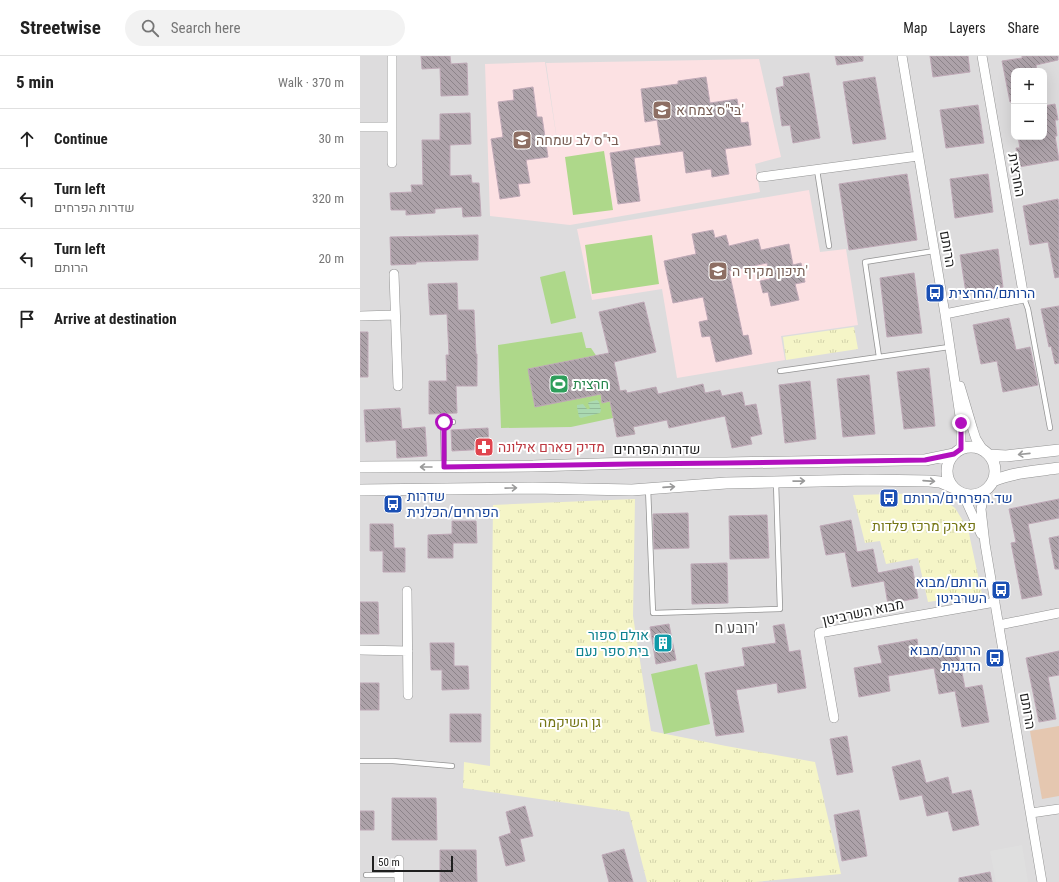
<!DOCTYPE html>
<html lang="en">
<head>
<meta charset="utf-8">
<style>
  body { margin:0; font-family:"Roboto Condensed",Heebo,sans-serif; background:#f2f2f2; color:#222 }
  .controls { position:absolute; right:12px; top:12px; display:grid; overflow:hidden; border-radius:8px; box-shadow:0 4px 16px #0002 }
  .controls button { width:36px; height:36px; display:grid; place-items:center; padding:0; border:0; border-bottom:1px solid #e0e0e0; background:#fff; color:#222; font:20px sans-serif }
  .scale { position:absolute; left:12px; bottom:10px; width:81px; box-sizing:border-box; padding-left:4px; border:2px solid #1f1f1f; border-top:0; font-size:11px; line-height:14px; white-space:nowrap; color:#1f1f1f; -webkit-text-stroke:3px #fff; paint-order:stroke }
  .stop { position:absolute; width:12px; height:12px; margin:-9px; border:3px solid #b210be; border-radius:50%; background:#fff }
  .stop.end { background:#b210be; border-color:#fff; box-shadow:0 1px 4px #0008 }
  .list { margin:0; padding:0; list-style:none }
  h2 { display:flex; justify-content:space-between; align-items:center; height:52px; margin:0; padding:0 16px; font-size:17px }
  h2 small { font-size:13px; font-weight:400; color:#767676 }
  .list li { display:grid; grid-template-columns:26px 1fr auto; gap:12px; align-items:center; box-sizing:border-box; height:60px; padding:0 16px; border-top:1px solid #e0e0e0 }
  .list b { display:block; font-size:15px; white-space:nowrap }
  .list p { margin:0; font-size:13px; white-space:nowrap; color:#767676 }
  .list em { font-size:13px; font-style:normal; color:#767676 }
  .icon { flex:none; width:22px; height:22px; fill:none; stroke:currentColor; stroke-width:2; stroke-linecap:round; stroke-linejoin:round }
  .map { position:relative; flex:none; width:699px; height:826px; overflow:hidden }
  header { display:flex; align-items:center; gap:24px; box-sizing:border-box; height:56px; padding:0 20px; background:#fff; border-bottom:1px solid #e0e0e0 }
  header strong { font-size:19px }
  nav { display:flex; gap:22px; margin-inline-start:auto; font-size:14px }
  .search { width:280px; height:36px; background:#f2f2f2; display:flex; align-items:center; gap:10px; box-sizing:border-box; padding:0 14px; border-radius:22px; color:#767676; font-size:15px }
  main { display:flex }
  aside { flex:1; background:#fff }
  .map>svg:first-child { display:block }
  .residential { fill:#dddcdd; fill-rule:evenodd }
  .education { fill:#fce1e3 }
  .grass { fill:#e5c7b0 }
  .park { fill:url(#park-tufts) }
  .pitch { fill:#aed88a }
  .parking { fill:#dfdfdf }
  .water { fill:url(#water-rules) }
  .building { fill:url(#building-back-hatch); stroke:#bfa9b7 }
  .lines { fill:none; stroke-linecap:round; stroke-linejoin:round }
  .service-casing { stroke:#939393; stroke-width:6 }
  .minor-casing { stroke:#939393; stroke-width:10 }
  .tertiary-casing { stroke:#939393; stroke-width:12 }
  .service { stroke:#fff; stroke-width:4.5 }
  .minor { stroke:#fff; stroke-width:9 }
  .tertiary { stroke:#fff; stroke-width:11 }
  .oneway { stroke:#9a9a9a }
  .route { stroke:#b210be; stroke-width:5 }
  .labels { text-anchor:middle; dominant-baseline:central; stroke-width:4; stroke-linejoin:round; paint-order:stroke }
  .education-label { font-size:14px; fill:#785e54; stroke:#fff; text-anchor:start }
  .street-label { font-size:14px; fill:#1f1f1f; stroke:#fff }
  .transit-label { font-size:14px; fill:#164399; stroke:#fff; text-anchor:start }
  .leisure-label { font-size:14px; fill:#27864d; stroke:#fff; text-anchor:start }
  .health-label { font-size:14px; fill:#be3a42; stroke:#fff; text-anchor:start }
  .park-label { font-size:14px; fill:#747514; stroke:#fff }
  .culture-label { font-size:14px; fill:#0d838f; stroke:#fff; text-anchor:end }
  .neighbourhood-label { font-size:15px; fill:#525252; stroke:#fff }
</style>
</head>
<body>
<header>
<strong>Streetwise</strong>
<div class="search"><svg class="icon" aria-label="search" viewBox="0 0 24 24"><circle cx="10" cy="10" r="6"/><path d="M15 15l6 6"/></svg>Search here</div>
<nav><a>Map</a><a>Layers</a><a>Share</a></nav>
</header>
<main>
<aside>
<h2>5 min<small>Walk · 370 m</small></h2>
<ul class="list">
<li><svg class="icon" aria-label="ahead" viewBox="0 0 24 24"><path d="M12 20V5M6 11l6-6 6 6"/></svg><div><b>Continue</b></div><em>30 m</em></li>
<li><svg class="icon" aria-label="left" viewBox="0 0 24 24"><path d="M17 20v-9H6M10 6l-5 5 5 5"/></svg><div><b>Turn left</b><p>שדרות הפרחים</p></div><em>320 m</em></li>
<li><svg class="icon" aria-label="left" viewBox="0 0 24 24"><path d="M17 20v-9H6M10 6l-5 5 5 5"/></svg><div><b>Turn left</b><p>הרותם</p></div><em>20 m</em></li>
<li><svg class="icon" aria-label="arrive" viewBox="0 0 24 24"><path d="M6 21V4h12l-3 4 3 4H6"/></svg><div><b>Arrive at destination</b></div></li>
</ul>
</aside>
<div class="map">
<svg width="699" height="826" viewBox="0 0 699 826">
  <defs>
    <pattern id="park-tufts" width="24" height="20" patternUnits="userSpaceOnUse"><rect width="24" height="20" fill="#f5f5c7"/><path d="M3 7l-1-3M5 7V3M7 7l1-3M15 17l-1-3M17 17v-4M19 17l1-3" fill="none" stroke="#d2d2aa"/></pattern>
    <pattern id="water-rules" width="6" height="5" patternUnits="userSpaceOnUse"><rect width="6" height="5" fill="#aad9b1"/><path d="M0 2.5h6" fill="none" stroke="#92ba98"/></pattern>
    <pattern id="building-back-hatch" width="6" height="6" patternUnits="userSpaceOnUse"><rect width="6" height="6" fill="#ada2a9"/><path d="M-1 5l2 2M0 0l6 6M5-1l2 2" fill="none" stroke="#8c8389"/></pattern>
  </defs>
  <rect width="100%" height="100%" fill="#efe6ea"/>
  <path class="residential" d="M0,0H699V826H0ZM654,15H684V81H654Z"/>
  <path class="education" d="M399,3L421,101L395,108L400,136L210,169L130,160L125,8L185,6L199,98L186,7Z
    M449,134L460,196L486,193L498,269L421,280L425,304L317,322L302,233L232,244L217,173Z"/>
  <path class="grass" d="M699,670V740L682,743L670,675Z"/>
  <path class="park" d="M494,271L498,293L426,304L423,281Z
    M574,437L595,452L608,473L622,538L568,546L558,502L526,508L520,485L505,487L493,439Z
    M275,443L273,560L291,675L366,690L455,706L481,818L395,826H287L269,756L103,732L104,706L130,710L133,449Z"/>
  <path class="pitch" d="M244,95L253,154L213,159L205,101Z
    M292,179L299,228L232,238L225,189Z
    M205,215L216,262L191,268L180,221Z
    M222,276L226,292H231L260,335L266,334L275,378L257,381L253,362L211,371L141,372L138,289Z
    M337,608L350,668L304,678L291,618Z"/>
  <path class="parking" d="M662,789L668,826H636L630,795Z"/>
  <path class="water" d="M237,344L239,346L241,354L240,357L221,362L219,361L217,351V349L223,348L227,353H229L230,352L228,348L229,346Z"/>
  <path class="building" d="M61,0H90L91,8L107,7L108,39L81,40L80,12L62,13Z
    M475,0H503V5L477,9Z
    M570,0H608L610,16L573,21Z
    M662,0H698V4L676,9L677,15H654V46H650L642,5L662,2Z
    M449,17L460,82L433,87L430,69L422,70L416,32L424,30L423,21Z
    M346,21L350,47L377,43L381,67L388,66L391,89L365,93L369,118L352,121L351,113L326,117L323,95L274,102L280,145L258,148L250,97L301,89L297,64L285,66L281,33L318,28V25Z
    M515,21L526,83L493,88L483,26Z
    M173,31L177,61H182L188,101L166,104L170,127L158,128L160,140L140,143L131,83L143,81L138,46L154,44L153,34Z
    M695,48L698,64H695L697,80H695L699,104L659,111L656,92H660L658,81H684V50Z
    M618,49L624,87L586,92L580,54Z
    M110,57L111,88L90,89V120L111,119L112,127H119L121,160L103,161L102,151L75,153V157L46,159V154H31L30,137L52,136L51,129H63L62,84H80V58Z
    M547,118L557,184L489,194L479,128Z
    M628,118L633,156L595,162L590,123Z
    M698,143L699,149V221L695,222L688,186L670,189L663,150Z
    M353,174L355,182L366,179L369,190L398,183L401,194L429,188L433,209L441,207L445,226L435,228L439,244L411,250L408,236L403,237L400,225L410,223L407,207L369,215L383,280L388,279L392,298L356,306L350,280L342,281L339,266L348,264L343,241L313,247L304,205L336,198L332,178Z
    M118,179V204L56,206V208L31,209L30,181Z
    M638,193L643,231L606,237L600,199Z
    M554,217L562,277L527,281L520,222Z
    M97,227L98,254H114L116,298H117V330H96L97,357L69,358V325H87L86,299H89L87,258L70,259L68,228Z
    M284,246L296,296L254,306L260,335L266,334L267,337L296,331L298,338L343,328L345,337L360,334L362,340L382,336L385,350L396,348L402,378L390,381L392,388L372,392L365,360L309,372L307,364L273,371L275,378L257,381L250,345L242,347L241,338L175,351L168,313L249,297L239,256Z
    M699,250V307L695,308L691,290L689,291L681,253Z
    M649,262L656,294L670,291L678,329L643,336L637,305L621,308L613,269Z
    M0,276H8V321H0Z
    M569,312L575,370L544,373L537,316Z
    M509,319L515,378L483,381L477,323Z
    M450,325L456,383L425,387L419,329Z
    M40,352L42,373L65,371L67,400L37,402L36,384L6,386L4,354Z
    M128,372L129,393L92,395L91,374Z
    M699,443V462L668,468L682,539L662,543L651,487L656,486L649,453Z
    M328,457L329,492L294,493L293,458Z
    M407,459L409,502L370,503L369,460Z
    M491,464L497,496L513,493L518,517L552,510L558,542L528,548L524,525L492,531L485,496L466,499L460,470Z
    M92,465H116L117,487H93V502H68V479L92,478Z
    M10,468H33L34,492H45V516H23V495H10Z
    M699,480V513H695L689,482Z
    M367,507L368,547L332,548L331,508Z
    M0,546H18L19,578H0Z
    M309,568L316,604L296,608L290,571Z
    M424,568L429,596L440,594L446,632L418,637L417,627L376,634L384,676L356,680L345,617L385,610L382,592L416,587L413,570Z
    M557,583L560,603L598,596L605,632L622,629L629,666L602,671L595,635L579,638L574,612L528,620L530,635L499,641L494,612L522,607L518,590Z
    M70,587H94V610H108L109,633L82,634V614H71Z
    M699,595V619L688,621L696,663L679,666L666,602Z
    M0,627H19V654H0Z
    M90,658H121V686H90Z
    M487,680L493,716L477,719L470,683Z
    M560,704L566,727L588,721L592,738L611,734L619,769L593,775L588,755L567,760L562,739L540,744L532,711Z
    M32,742H76L77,784H32Z
    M165,750L173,780L160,783L165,805L146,810L139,781L151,777L146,756Z
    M499,754L507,800L482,805L474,759Z
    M0,755H14V774H0Z
    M264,793L273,826H249L242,799Z
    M80,794H116L117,826H80Z
    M630,816L632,826H599V822Z"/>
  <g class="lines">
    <g class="service-casing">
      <path id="service" d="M457,114L469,190
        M664,242L668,253L690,372
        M519,301L505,206L574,195
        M420,315L589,291
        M84,410L83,366H93
        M288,432L293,557L420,553L416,426
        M0,705H33L92,710
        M6,819H39"/>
    </g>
    <g class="minor-casing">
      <path id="minor" d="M542,0L585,258L601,367V393
        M32,1V107
        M0,71H32
        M401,121L558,100
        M34,218L38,330
        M585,258L664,242L622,0
        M0,260L35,259
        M600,330L613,374L616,383L623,394
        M625,435L621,453L625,488L682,826
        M603,438L621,478
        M47,535L48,639
        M639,569L699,557
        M0,594L48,595
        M474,662L459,577L635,546
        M671,757L699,753
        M39,804V826"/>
    </g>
    <g class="tertiary-casing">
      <path id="tertiary" d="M587 415a24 24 0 1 1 48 0a24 24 0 1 1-48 0Z
        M629,399L646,400L699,394
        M0,411L173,410L271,407H366L544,404H565L594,398
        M633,425C654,416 677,415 699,412
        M0,434L173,432L272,434L366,427L507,424L569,425L580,426L594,432"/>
    </g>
    <use href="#service" class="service"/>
    <use href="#minor" class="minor"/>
    <use href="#tertiary" class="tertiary"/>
  </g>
  <defs><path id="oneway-shaft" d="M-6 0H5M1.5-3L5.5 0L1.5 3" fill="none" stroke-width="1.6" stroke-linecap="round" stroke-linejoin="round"/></defs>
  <g class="oneway">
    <use href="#oneway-shaft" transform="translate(664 398) rotate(174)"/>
    <use href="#oneway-shaft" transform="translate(66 411) rotate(180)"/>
    <use href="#oneway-shaft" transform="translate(439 425) rotate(-1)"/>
    <use href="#oneway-shaft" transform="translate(569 425) rotate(4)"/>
    <use href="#oneway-shaft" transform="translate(309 431) rotate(-4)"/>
    <use href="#oneway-shaft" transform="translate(151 432) rotate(-1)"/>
  </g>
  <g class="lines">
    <path class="route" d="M84,366V411L271,408L366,407L565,404L594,398L601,393V367"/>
  </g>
  <defs>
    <g id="school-square" transform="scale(1)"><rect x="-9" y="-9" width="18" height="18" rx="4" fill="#8d6e63" stroke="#fff"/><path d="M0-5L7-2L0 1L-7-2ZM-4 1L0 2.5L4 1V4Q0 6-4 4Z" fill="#fff"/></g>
    <g id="bus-square" transform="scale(1)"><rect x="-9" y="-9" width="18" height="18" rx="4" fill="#1a4fb4" stroke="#fff"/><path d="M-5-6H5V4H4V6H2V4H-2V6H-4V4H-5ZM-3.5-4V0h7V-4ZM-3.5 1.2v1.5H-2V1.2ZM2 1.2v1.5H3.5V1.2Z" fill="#fff"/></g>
    <g id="stadium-square" transform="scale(1)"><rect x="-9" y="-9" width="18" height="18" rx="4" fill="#2e9e5b" stroke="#fff"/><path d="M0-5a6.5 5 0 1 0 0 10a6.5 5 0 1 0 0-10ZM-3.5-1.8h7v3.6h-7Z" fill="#fff"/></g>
    <g id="pharmacy-square" transform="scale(1)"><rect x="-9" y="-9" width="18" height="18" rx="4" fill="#e0444e" stroke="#fff"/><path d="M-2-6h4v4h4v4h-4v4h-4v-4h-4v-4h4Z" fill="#fff"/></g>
    <g id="building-square" transform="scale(1)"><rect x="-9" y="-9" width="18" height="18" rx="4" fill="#0f9aa8" stroke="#fff"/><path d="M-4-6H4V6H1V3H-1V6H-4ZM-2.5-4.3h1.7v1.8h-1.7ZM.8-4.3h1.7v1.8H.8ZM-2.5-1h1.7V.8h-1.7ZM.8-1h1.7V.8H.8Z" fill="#fff"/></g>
  </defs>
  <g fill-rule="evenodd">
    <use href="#school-square" x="302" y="54"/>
    <use href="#school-square" x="162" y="84"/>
    <use href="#school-square" x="358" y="215"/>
    <use href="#bus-square" x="575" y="237"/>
    <use href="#stadium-square" x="199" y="328"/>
    <use href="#pharmacy-square" x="124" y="391"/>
    <use href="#bus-square" x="529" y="442"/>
    <use href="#bus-square" x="33" y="448"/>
    <use href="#bus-square" x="641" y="534"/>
    <use href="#building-square" x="303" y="587"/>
    <use href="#bus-square" x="635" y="602"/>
  </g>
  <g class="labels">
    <g class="education-label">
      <text x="316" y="54">בי"ס צמח א'</text>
      <text x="176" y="84">בי"ס לב שמחה</text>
      <text x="372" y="215">תיכון מקיף ה'</text>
    </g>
    <g class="street-label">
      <text transform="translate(657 119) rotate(80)">החרצית</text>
      <text transform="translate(588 193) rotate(80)">הרותם</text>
      <text x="297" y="393">שדרות הפרחים</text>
      <text transform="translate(503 556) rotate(-12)">מבוא השרביטן</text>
      <text transform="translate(668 655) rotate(80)">הרותם</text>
    </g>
    <g class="transit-label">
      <text x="589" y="237">הרותם/החרצית</text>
      <text x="47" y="440">שדרות<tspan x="47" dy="16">הפרחים/הכלנית</tspan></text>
      <text x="543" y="442">שד.הפרחים/הרותם</text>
      <text x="627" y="526" text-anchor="end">הרותם/מבוא<tspan x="627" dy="16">השרביטן</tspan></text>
      <text x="621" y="594" text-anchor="end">הרותם/מבוא<tspan x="621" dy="16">הדגנית</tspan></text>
    </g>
    <g class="leisure-label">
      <text x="213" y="328">חרצית</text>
    </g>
    <g class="health-label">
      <text x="138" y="391">מדיק פארם אילונה</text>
    </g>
    <g class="park-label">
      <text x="564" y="470">פארק מרכז פלדות</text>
      <text x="210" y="666">גן השיקמה</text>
    </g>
    <g class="culture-label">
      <text x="289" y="579">אולם ספור<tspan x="289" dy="16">בית ספר נעם</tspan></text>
    </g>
    <g class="neighbourhood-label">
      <text x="376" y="572">רובע ח'</text>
    </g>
  </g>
</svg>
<div class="controls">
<button>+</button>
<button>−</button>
</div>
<div class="scale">50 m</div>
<div class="stop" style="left:84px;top:366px"></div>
<div class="stop end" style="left:601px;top:367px"></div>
</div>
</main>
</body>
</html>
